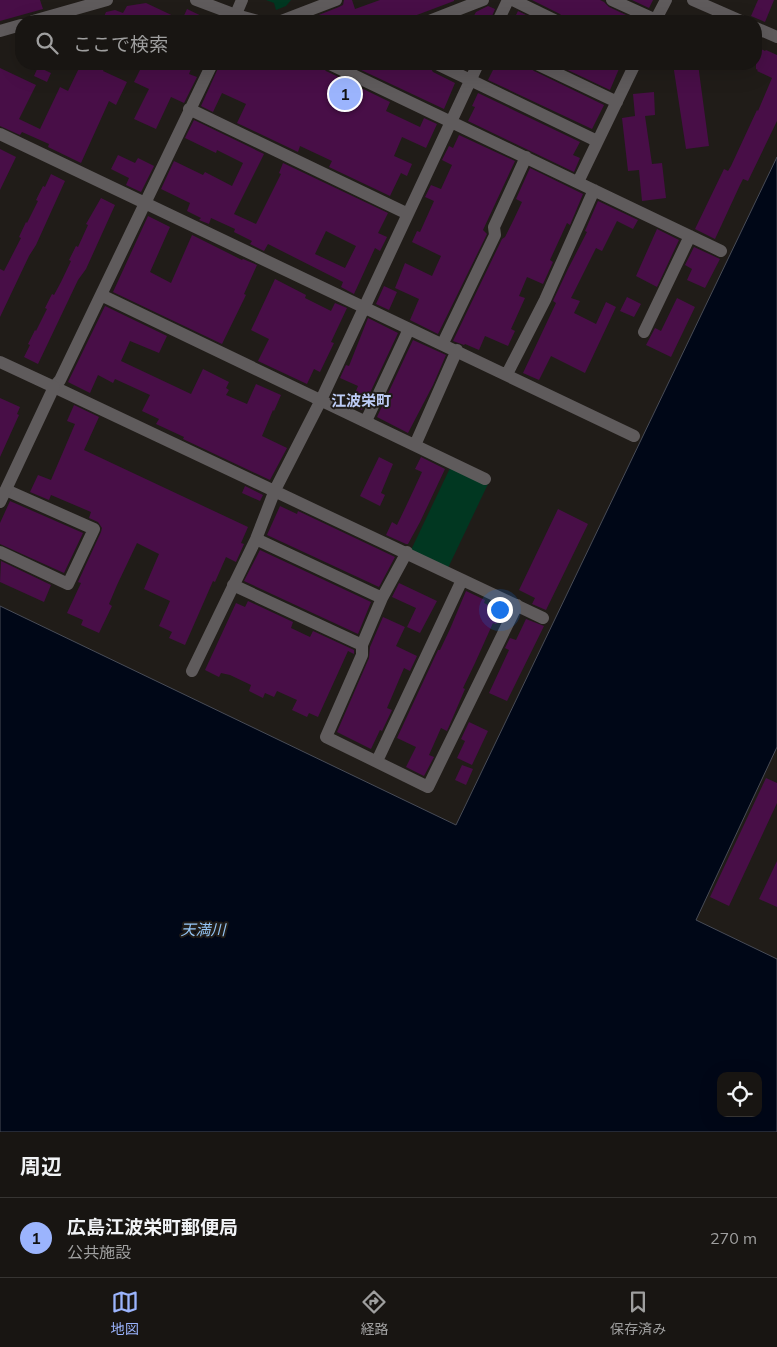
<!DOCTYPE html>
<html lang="ja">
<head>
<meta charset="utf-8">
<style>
  body { margin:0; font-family:Mulish,"Noto Sans JP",sans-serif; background:#211e1b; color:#f1f3f6 }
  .controls { position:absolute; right:15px; bottom:15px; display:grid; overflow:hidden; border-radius:10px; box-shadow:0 5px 20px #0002 }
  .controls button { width:45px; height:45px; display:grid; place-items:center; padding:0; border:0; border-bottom:1px solid #363432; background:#181512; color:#f1f3f6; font:25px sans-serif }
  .you { position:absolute; left:499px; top:609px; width:18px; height:18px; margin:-12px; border:4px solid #fff; border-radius:50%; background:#1a73e8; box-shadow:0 0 0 8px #1a73e833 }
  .badge { display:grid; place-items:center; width:32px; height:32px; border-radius:50%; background:#9bb4fd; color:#111; font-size:16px; font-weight:700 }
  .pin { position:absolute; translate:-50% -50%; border:2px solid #fff; box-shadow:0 1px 5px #0006 }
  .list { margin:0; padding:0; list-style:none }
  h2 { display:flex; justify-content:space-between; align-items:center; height:65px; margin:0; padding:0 20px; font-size:21px }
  h2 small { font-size:16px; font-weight:400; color:#9f9f9f }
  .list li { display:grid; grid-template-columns:32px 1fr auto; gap:15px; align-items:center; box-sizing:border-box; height:80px; padding:0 20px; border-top:1px solid #363432 }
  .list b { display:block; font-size:19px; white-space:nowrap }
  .list p { margin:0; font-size:16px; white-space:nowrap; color:#9f9f9f }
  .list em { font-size:16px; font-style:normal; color:#9f9f9f }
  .icon { flex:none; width:28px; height:28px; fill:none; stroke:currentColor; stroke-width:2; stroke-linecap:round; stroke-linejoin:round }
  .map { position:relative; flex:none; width:777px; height:1132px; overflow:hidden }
  .search { position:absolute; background:#181512; box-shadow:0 5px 20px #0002; left:15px; right:15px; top:15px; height:55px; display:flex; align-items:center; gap:12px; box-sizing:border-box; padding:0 18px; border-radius:20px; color:#9f9f9f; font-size:19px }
  .sheet { height:145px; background:#181512 }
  nav { display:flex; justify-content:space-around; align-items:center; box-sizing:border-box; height:70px; border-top:1px solid #363432; background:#181512; font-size:14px; color:#9f9f9f }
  nav a { display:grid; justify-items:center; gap:2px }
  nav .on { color:#9bb4fd }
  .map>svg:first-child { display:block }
  .green { fill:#013721 }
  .water { fill:#000717; stroke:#484c57; fill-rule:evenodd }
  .building { fill:#480e47; fill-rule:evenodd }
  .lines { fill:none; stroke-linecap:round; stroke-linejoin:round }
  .minor { stroke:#5f5b5c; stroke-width:12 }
  .tertiary { stroke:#5f5b5c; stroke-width:12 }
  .labels { text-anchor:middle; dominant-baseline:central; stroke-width:4; stroke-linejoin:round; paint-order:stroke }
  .neighbourhood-label { font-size:15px; font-weight:bold; fill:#becdf6; stroke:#201c18 }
  .water-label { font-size:15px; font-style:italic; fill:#94c4f4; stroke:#201c18 }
</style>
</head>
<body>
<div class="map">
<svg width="777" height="1132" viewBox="0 0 777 1132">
  <rect width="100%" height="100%" fill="#201c18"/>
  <path class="green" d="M266,0H291L286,6L276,10L274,3Z
    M451,466L488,484L448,568L411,550Z"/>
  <path class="water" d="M777,157V747L696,920L777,959V1132H0V606L456,825ZM721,1076H758V1113H721Z"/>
  <path class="building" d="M0,0H40L43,9L0,21Z
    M344,0H352L355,9L380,0H454V1L401,21H307L306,20L339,7L343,5Z
    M532,0H600L604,2L609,7L639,21H564L563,17L560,14Z
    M632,0H653L649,8Z
    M758,0H774L765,22L751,16Z
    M146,3L182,20L187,9L212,21H102L106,12L115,10L123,13L127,6Z
    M488,6L495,9L490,21H471L476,12Z
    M518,11L538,21H513Z
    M759,48L765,51L766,50L777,55V121L748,181L743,179L740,185L715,239L695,229L724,169L728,171L731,166L757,110L758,111L772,78L757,71L758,70L756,69V55Z
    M81,64H106L103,71L127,82L116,105L109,101L81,163L48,147L49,144L22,132L20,135L0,126V68L36,85L19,119L40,129L60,87L68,91Z
    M143,64H193L189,74L197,77L184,103L171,97L156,129L134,119L149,89L134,82Z
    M220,64H319L326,71L390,102L386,111L420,127L424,118L437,124L426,148L402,137L394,156L412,164L407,176L401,173L390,196L329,167L332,161L300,146L298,152L237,123L246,104L222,93L213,112L201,106Z
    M361,64H424L429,66L433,72L455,83L444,109L359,69Z
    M496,64H529L530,68L534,71L604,105L592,129L488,80Z
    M555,64H621L610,90Z
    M673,64H698L709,146L686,149Z
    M38,67L51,73L47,82L34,76Z
    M654,92L655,115L645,116L652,164L662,163L666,198L642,201L639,170L628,171L622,118L635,116L633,94Z
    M478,93L580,142L573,155L580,158L574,172L468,121L475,107L472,106Z
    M194,120L264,154L234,214L256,224L281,174L279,173L283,163L388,213L378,233L387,237L380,251L375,248L354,294L341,287L343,282L268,244L264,251L250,244L252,241L234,232L235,229L211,218L209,224L199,220L201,218L187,211L190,203L161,189L174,161L203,175L205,172L232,186L243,163L217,150L216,153L185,138ZM326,231L356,246L345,268L315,254Z
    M459,135L515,161L483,230L487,234L438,334L410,320L419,299L395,288L405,263L432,276L441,256L412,242L417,231L420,232L434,201L425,197L431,185L441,189L452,165L442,160L449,146L453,148Z
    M0,149L16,157L0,190Z
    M118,155L135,163L138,158L154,166L141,192L126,185L129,178L111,169Z
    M530,168L583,194L570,225L567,223L550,260L553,262L543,284L527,277L519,296L525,298L511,329L515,331L508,346L485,336L479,350L465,344L464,345L453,341L502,239L505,237L513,221L522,202L516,199Z
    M51,174L65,181L36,245L29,256L0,317V269L4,271L21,238L19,237L26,222L27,223L38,201L36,200L43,186L45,187Z
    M101,198L115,205L86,269L78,280L38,364L24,357L30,345L28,344L35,330L36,331L47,309L45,308L52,294L54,295L61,282L71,261L69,260L76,246L78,247L88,225L86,224Z
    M598,201L638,220L633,229L617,221L602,251L596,248L571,298L580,301L574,313L596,324L606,302L616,307L585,373L551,356L539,380L523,373L556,303L553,301L568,269L587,232L585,231Z
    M148,216L170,227L150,272L171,283L192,235L242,260L243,259L257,265L244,294L246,295L222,344L113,292Z
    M657,229L679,240L657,287L636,276Z
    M694,247L720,259L705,288L687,280L692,269L685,265Z
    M275,279L306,295L305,298L331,311L335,303L347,308L331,342L334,343L320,372L314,369L307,384L258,361L269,339L251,330Z
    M384,286L397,292L389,310L376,304Z
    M627,297L641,304L634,317L620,311Z
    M677,298L695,307L671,357L646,345L655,328L661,331Z
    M105,306L167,336L159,353L130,341L121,361L191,394L203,369L229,382L226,388L229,390L226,395L247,404L256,384L281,395L274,411L273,410L262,436L287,448L270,480L183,439L184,437L156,424L159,419L142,411L150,395L115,379L113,383L98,375L90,393L68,382Z
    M368,318L398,333L362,410L350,405L358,386L340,378L346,365L349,366Z
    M413,340L446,355L433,385L408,433L377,417Z
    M0,398L20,407L17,414L19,415L0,457Z
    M74,405L99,417L84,450L248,527L241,543L244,544L236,562L226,557L215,582L213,581L185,645L169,638L172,632L159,626L170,601L144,589L159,554L137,543L117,585L109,604L112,606L99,633L81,625L83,620L67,613L81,583L78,582L101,532L102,528L98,522L89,518L91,512L51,495L49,500L30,492L38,475L51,480L75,424L67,421Z
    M379,457L393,464L381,493L385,495L380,506L360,496Z
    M421,457L445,469L420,522L408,544H406L386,535L392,522L397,525L408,502L422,472L415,469Z
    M245,486L263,495L260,501L242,493Z
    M10,501L83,533L64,573L0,544V523Z
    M280,506L297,514L298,511L395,557L379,587L267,535Z
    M558,509L588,524L546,610L532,604L535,598L519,590Z
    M260,550L371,602L358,634L244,581Z
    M1,561L51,585L44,602L0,582Z
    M399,583L437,601L420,633L407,627L416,608L392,597Z
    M466,591L485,600L484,603L502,612L496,624L493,623L475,663L463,688L465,689L447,731L441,728L429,755L434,757L424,776L406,767L416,747L397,738L438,650H440L450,629Z
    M248,601L293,622L291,628L310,637L313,631L354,650V654L348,651L318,717L309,713L307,717L292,710L297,700L277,691L274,697L265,693L263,698L249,691L251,685L230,675L221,673L219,677L205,670L236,603L245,607Z
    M383,617L405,627L396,646L417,656L410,671L404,668L387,708L392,710L382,731L380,730L371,749L337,732L369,658L370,647Z
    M526,619L544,626L507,701L489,693L509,650L505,648L510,638L516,640Z
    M469,722L488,731L472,765L457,758L465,741L461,739Z
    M462,765L473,769L466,785L455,780Z
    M766,778L777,783V803L729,906L710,897Z
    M777,861V907L759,899Z"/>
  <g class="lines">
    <path class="minor" d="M513,0L556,21
      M612,0L656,20
      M693,0L741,21
      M233,21L242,0
      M429,21L483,0
      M498,21L508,0
      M655,21L666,0
      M756,28L777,37
      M212,64L60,380L54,387L543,618
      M330,64L721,251
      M437,64L597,141
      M537,64L617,102
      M189,109L408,214
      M0,134L634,436
      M578,182L635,64
      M101,295L485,479
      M644,332L690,236
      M443,343L495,235L494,227L526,157
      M507,374L545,300L594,190
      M366,421L409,329
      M415,445L457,350
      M256,539L382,598
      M0,552L68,584L94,529L6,490
      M233,585L362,645L382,598L407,552
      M362,645V655L326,737L428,787L517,605
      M192,671L256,539L275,490L321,400L478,64
      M377,761L462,580"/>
    <path class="tertiary" d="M196,0L236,15L258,21
      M33,21L107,0
      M281,21L336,0
      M0,31L21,25
      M0,362L54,387L0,502"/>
  </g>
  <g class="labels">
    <g class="neighbourhood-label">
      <text x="361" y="400">江波栄町</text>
    </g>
    <g class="water-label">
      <text x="203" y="929">天満川</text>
    </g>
  </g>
</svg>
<div class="controls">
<button><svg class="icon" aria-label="locate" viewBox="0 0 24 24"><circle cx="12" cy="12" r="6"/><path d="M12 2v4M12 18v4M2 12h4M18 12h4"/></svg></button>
</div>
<div class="you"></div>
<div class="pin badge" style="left:345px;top:94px">1</div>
<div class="search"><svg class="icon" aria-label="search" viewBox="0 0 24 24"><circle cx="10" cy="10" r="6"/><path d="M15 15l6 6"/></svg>ここで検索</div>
</div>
<section class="sheet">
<h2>周辺<small></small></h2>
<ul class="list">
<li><span class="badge">1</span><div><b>広島江波栄町郵便局</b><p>公共施設</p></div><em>270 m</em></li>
</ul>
</section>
<nav>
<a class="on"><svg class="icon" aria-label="map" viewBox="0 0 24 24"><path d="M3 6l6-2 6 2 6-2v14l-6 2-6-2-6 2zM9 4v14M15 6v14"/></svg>地図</a>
<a><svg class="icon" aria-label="directions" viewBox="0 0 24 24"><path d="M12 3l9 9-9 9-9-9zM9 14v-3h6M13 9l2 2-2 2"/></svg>経路</a>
<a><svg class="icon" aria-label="saved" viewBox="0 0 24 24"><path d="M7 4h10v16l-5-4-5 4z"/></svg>保存済み</a>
</nav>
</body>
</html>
